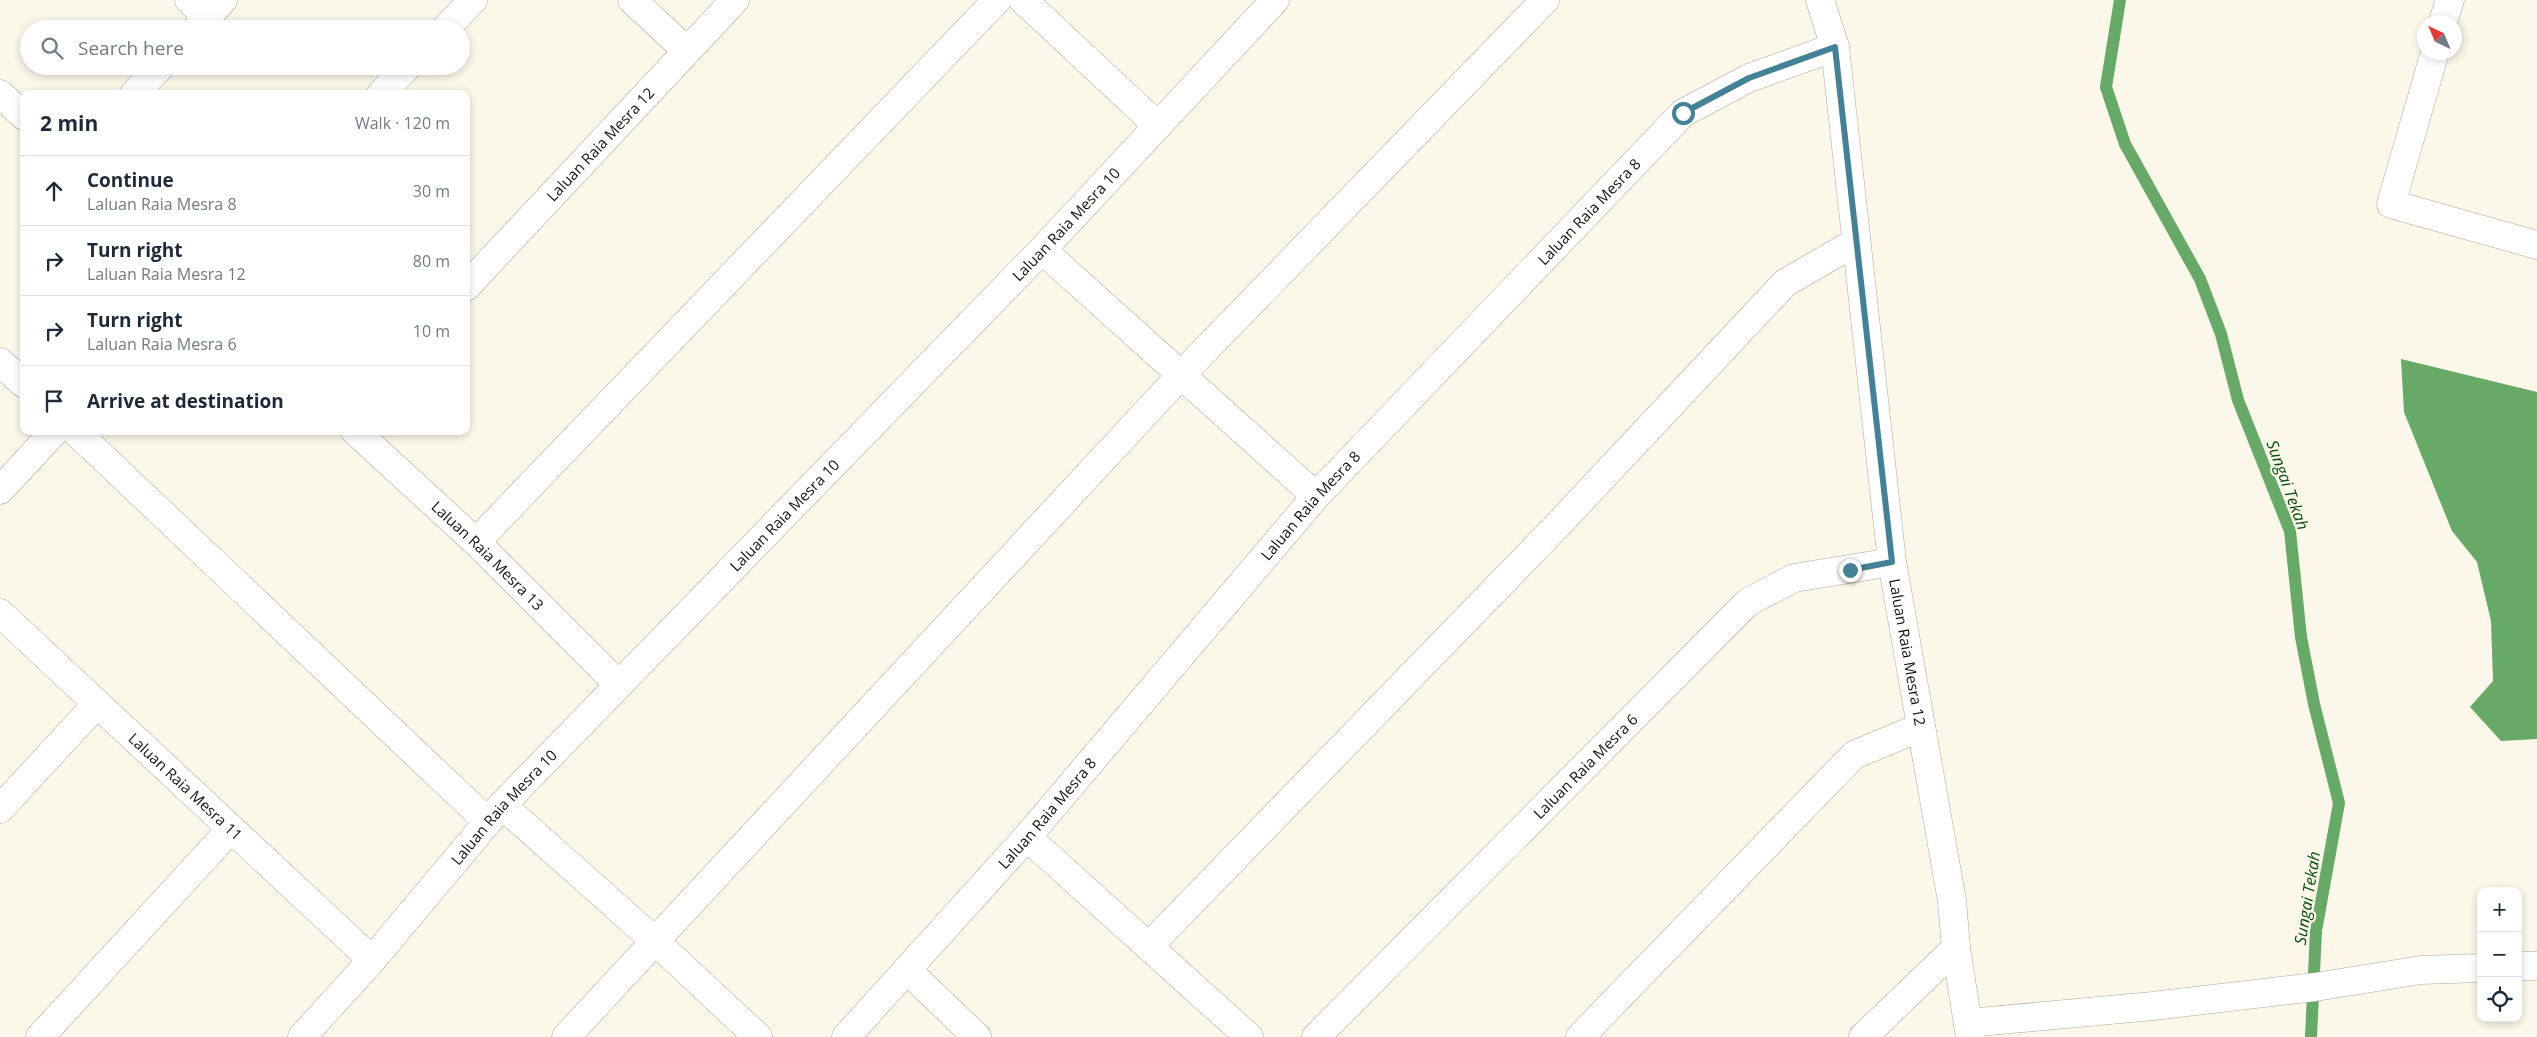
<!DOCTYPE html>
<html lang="en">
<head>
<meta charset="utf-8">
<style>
  body { margin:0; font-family:"Open Sans",sans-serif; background:#f2f2f3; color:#1f2937 }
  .controls { position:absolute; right:15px; bottom:15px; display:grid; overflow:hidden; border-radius:10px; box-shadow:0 2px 8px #0003 }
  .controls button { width:45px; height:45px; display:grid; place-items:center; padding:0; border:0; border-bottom:1px solid #e0e1e3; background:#fff; color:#1f2937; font:25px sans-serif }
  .compass { position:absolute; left:2417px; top:15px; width:45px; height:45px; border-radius:50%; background:#fff; box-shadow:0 2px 8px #0003; rotate:316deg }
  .stop { position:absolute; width:15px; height:15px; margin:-11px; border:4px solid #428196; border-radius:50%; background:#fff }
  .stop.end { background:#428196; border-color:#fff; box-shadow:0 1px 5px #0008 }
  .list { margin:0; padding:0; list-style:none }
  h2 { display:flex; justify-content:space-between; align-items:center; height:65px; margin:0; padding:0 20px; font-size:21px }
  h2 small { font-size:16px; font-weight:400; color:#747a83 }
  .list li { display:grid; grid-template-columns:32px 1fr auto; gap:15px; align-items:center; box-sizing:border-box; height:70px; padding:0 20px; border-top:1px solid #e0e1e3 }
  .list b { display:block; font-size:19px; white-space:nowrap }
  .list p { margin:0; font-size:16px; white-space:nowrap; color:#747a83 }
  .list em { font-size:16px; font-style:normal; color:#747a83 }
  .icon { flex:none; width:28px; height:28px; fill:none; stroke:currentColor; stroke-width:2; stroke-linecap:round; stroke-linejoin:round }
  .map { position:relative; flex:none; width:2537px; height:1037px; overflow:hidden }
  .search { position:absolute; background:#fff; box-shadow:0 2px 8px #0003; left:20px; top:20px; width:450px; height:55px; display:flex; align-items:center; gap:12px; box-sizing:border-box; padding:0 18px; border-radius:28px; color:#747a83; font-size:19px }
  .panel { position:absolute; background:#fff; box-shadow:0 2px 8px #0003; left:20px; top:90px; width:450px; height:345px; border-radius:10px }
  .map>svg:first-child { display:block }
  .water { fill:#67a967 }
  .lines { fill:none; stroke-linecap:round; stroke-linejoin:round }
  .stream { stroke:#67a967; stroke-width:12 }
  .minor-casing { stroke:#aca89b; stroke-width:29 }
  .minor { stroke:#fff; stroke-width:28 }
  .route { stroke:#428196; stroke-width:6 }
  .labels { text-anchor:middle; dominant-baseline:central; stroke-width:4.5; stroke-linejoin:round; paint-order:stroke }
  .street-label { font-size:15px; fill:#14120e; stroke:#fbf7e9 }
  .water-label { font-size:16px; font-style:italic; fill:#004b08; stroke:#fbf7e9 }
</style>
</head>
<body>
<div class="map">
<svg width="2537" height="1037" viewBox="0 0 2537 1037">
  <rect width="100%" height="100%" fill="#fbf7e9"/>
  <path class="water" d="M2401,359L2537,392V739L2501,741L2470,707L2493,681L2491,621L2477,562L2452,531L2404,412Z"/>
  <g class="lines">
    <path class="stream" d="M2120,0L2106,87L2125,144L2200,279L2221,334L2238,400L2290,531L2301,637L2314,704L2339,803L2316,931L2311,1037"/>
    <g class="minor-casing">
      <g id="minor">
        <path d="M189,0L207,17"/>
        <path d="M632,0L687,51"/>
        <path d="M1023,0L1157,125"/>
        <path id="s1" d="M1820,0L1835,47L1892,562L1952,901L1956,948L1970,1037"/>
        <path d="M2443,22L2450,0"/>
        <path d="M196,29L223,0"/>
        <path d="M445,29L473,0"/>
        <path d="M2435,52L2391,204L2537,245"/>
        <path d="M0,94L24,116"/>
        <path d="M134,94L161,66"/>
        <path d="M381,94L408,66"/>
        <path d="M1042,250L1316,496"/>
        <path id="s2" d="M466,287L735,0"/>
        <path d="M0,362L24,384"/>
        <path d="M75,431L488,822"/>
        <path id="s3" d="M355,431L476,542L618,684"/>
        <path d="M0,490L55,431"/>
        <path d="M476,542L997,0"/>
        <path id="s4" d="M0,613L372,960"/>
        <path d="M502,805L655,941L758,1037"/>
        <path d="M0,809L96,705"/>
        <path d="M1027,837L1249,1037"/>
        <path d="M1149,946L1554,529L1785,283L1856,242"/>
        <path d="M2518,966H2537"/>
        <path d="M907,970L977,1037"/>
        <path d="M1968,1023L2153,1006L2315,987L2421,970L2481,968"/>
        <path d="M40,1037L231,829"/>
        <path id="s5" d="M302,1037L372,960L502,805L1042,250L1275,0"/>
        <path d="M566,1037L1181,375L1545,0"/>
        <path id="s6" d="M846,1037L1027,837L1316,496L1683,113L1749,78L1835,47"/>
        <path id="s7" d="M1316,1037L1748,602L1794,578L1892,562"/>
        <path d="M1580,1037L1854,755L1921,727"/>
        <path d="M1863,1037L1956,948"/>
      </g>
    </g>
    <use href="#minor" class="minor"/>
  </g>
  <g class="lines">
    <path class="route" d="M1683,113L1749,78L1835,47L1892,562L1850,570"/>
  </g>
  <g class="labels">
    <g class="street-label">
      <text stroke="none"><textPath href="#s2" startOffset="196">Laluan Raia Mesra 12</textPath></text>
      <text stroke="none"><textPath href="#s6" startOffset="1111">Laluan Raia Mesra 8</textPath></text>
      <text stroke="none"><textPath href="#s5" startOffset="1116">Laluan Raia Mesra 10</textPath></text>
      <text stroke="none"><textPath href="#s6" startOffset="706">Laluan Raia Mesra 8</textPath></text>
      <text stroke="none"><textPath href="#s5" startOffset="711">Laluan Raia Mesra 10</textPath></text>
      <text stroke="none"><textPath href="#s3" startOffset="182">Laluan Raia Mesra 13</textPath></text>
      <text stroke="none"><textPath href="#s1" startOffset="659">Laluan Raia Mesra 12</textPath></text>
      <text stroke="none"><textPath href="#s7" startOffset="382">Laluan Raia Mesra 6</textPath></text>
      <text stroke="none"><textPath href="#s4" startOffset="254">Laluan Raia Mesra 11</textPath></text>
      <text stroke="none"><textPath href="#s5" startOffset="306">Laluan Raia Mesra 10</textPath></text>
      <text stroke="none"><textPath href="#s6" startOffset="301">Laluan Raia Mesra 8</textPath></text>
    </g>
    <g class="water-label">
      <text transform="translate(2288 485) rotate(70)">Sungai Tekah</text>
      <text transform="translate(2307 898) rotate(-81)">Sungai Tekah</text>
    </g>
  </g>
</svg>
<div class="controls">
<button>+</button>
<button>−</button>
<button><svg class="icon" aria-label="locate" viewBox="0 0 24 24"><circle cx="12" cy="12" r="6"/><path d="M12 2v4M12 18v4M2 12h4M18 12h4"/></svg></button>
</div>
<svg class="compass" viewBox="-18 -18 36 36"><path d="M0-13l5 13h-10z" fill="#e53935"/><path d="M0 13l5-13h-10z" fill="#747a83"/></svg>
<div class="stop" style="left:1683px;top:113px"></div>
<div class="stop end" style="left:1850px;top:570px"></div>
<div class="search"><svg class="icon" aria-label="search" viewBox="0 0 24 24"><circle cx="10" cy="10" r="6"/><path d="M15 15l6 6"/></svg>Search here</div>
<section class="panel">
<h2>2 min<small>Walk · 120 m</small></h2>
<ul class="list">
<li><svg class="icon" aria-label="ahead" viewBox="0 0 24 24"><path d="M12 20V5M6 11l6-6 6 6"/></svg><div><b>Continue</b><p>Laluan Raia Mesra 8</p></div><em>30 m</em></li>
<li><svg class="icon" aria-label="right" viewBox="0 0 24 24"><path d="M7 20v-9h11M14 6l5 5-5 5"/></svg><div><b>Turn right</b><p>Laluan Raia Mesra 12</p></div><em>80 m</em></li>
<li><svg class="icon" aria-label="right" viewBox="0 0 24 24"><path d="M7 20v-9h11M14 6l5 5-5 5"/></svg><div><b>Turn right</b><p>Laluan Raia Mesra 6</p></div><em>10 m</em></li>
<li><svg class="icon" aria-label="arrive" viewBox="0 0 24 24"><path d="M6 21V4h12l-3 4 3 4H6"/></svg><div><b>Arrive at destination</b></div></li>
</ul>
</section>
</div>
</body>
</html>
